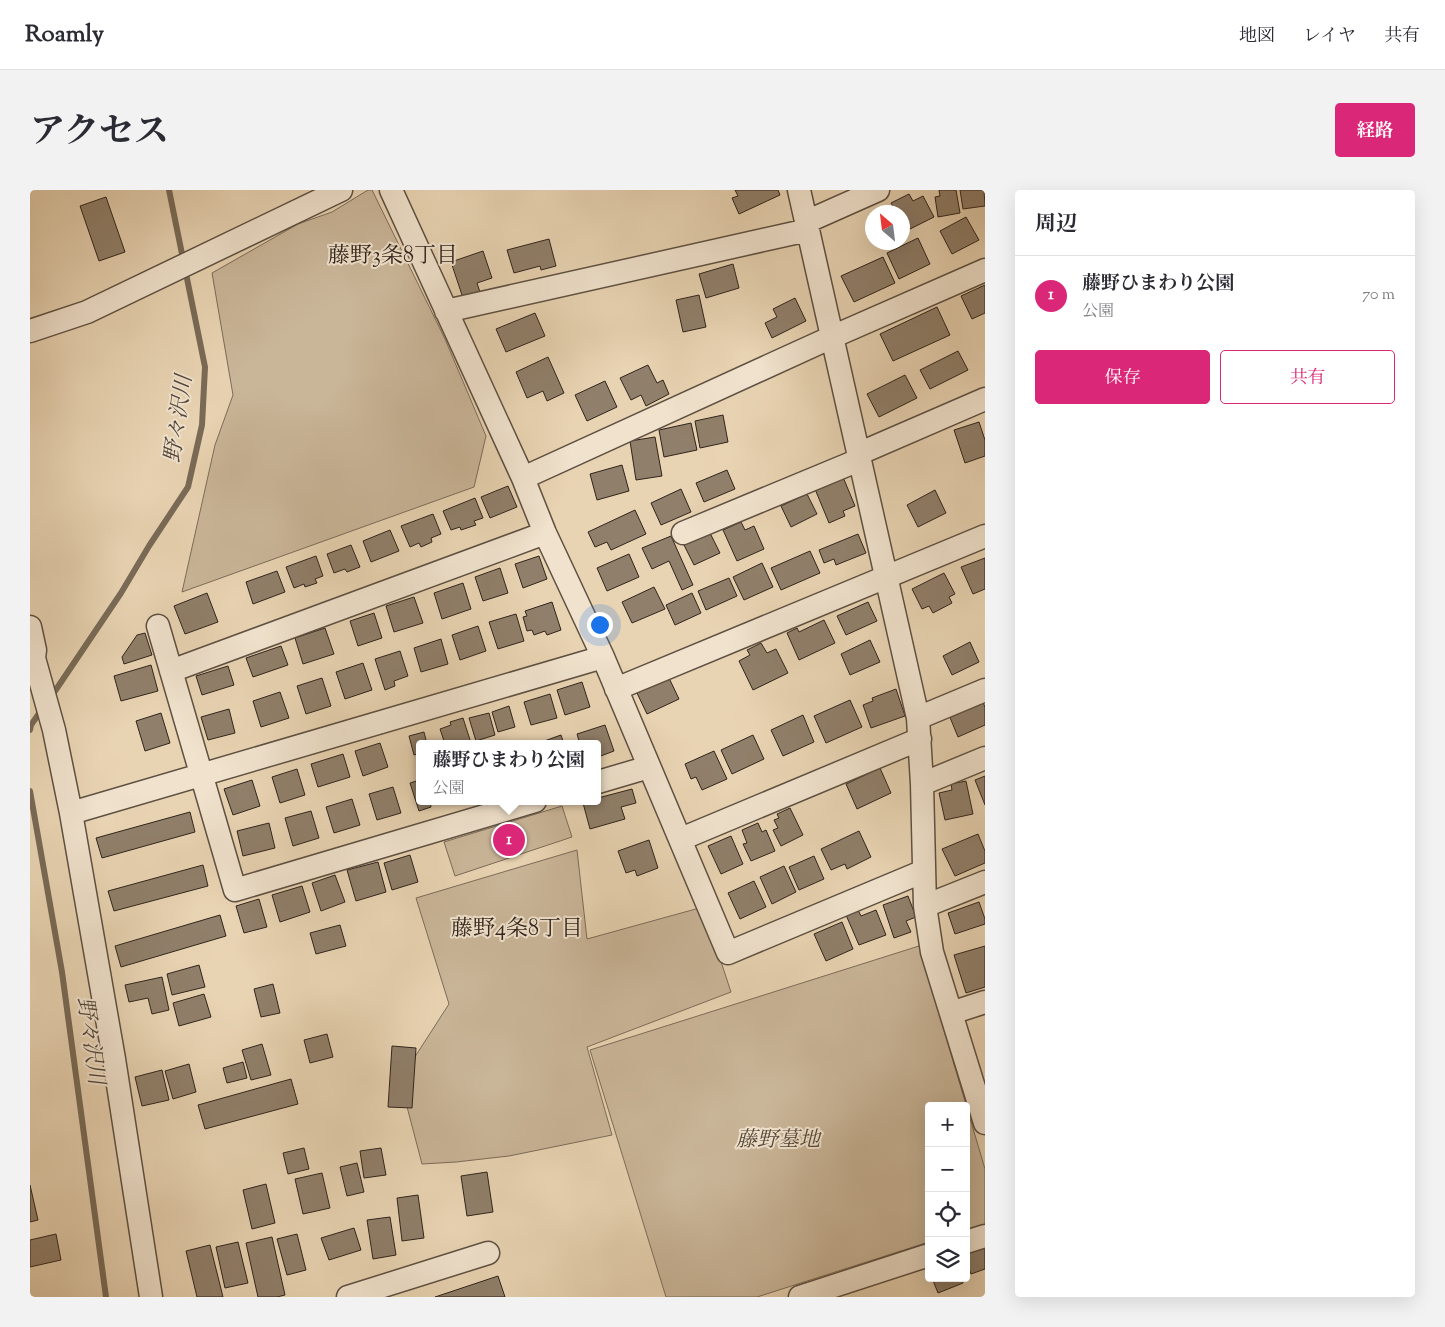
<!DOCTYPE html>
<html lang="ja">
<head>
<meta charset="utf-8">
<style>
  body { margin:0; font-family:"Sorts Mill Goudy","Noto Serif JP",serif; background:#f2f2f3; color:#2b2b33 }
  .controls { position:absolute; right:15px; bottom:15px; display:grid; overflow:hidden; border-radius:5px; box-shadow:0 5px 20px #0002 }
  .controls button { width:45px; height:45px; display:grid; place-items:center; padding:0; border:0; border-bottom:1px solid #e1e1e2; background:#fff; color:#2b2b33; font:25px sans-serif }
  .compass { position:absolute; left:835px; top:15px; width:45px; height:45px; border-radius:50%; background:#fff; box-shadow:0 5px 20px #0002; rotate:332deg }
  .you { position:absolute; left:569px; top:434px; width:18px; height:18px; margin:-12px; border:4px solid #fff; border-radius:50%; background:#1a73e8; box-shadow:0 0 0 8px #1a73e833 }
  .badge { display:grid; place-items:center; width:32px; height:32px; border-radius:50%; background:#db2777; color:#fff; font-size:16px; font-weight:700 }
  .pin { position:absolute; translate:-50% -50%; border:2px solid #fff; box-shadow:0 1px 5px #0006 }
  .popup { position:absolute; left:386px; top:550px; width:185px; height:65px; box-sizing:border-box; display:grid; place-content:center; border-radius:5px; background:#fff; filter:drop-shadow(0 1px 4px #0005); font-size:16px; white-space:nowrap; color:#7c7c81 }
  .popup b { font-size:19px; color:#2b2b33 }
  .popup::after { content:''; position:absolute; left:50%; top:100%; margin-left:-10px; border:10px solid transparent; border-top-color:#fff }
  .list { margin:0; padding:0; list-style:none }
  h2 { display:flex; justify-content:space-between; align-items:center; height:65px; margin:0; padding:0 20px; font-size:21px }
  h2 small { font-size:16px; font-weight:400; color:#7c7c81 }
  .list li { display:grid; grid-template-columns:32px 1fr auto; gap:15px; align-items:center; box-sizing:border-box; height:80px; padding:0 20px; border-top:1px solid #e1e1e2 }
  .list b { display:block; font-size:19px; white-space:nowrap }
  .list p { margin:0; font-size:16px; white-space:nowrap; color:#7c7c81 }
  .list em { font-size:16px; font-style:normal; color:#7c7c81 }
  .actions { display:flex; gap:10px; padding:15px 20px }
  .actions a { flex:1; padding:11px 0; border:1px solid #db2777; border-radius:5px; text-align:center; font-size:18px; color:#db2777 }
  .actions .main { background:#db2777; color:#fff }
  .icon { flex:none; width:28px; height:28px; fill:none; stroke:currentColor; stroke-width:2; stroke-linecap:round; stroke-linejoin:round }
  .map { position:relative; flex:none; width:955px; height:1107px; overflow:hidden; border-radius:5px }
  header { display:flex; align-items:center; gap:30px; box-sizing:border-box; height:70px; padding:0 25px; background:#fff; border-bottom:1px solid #e1e1e2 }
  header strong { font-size:24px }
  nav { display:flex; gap:28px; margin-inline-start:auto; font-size:18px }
  .intro { display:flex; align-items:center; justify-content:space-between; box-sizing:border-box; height:120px; padding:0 30px }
  h1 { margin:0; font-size:35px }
  .button { padding:12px 22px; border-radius:5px; background:#db2777; color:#fff; font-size:18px; font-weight:700 }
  main { display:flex; gap:30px; padding:0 30px }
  aside { flex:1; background:#fff; border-radius:5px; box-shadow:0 5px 20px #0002 }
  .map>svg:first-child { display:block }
  .green { fill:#c9b598; stroke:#7c6c5a }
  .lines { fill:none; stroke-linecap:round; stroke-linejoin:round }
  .stream { stroke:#796a57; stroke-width:6 }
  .building { fill:#907f6a; stroke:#30241c }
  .minor-casing { stroke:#5e5042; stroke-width:25 }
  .minor { stroke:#f0e2cd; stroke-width:22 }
  .labels { text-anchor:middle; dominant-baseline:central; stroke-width:4; stroke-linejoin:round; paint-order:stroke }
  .park-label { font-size:21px; font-style:italic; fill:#56483b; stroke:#f0e2cd }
  .neighbourhood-label { font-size:22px; fill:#30241c; stroke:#f0e2cd }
  .water-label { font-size:22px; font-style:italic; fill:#54473a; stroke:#f0e2cd }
</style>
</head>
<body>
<header>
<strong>Roamly</strong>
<nav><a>地図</a><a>レイヤ</a><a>共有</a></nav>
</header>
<div class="intro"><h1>アクセス</h1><a class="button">経路</a></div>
<main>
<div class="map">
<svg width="955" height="1107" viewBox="0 0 955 1107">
  <rect width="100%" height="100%" fill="#e8d3b2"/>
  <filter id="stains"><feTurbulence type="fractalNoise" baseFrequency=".004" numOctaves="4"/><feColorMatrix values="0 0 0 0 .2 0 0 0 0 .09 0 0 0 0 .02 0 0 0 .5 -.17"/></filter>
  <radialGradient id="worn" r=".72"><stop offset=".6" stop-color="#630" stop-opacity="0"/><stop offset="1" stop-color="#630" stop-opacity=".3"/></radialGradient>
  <path class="green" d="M338,0H342L415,149L456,246L444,297L152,402L185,255L203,205L182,83L268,34L302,22Z
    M532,616L542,647L425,686L414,652Z
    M547,660L557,749L673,717L701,802L557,857L582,945L479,966L426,972L392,974L370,890L419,814L386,708Z
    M889,756L955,979V1035L936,1040V916H899V1052L727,1107H636L560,860Z"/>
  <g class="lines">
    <path class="stream" d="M21,507L91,403L119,356L158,297L172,235L175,177L139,0
      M0,540L1,535L12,519
      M0,601L32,782L76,1107"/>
  </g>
  <path class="building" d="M705,0H748L750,5L709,24L702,8L708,6Z
    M909,0H926L930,23L908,27L905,7L910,6Z
    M930,0H954L955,16L933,19Z
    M879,4L883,11L893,6L904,27L876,41L872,35V22H866L861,13Z
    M76,7L95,62L69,71L50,16Z
    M936,27L949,50L922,64L910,41Z
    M888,48L900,74L869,89L857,63Z
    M519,49L526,76L511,80L510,76L484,83L477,60Z
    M453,61L462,88L447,93L450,102L433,108L421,72Z
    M853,67L865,93L824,112L811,86Z
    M703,74L709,98L676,108L669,84Z
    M955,95V123L942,129L931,106Z
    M669,105L676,137L653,142L646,110Z
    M765,108L776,131L742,148L735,133L747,127L743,119Z
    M907,117L920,145L863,171L850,144Z
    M505,123L515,146L476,162L466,139Z
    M928,161L938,180L900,199L890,180Z
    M518,167L534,203L517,211L513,201L497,208L486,182Z
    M618,175L627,193L633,190L639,204L616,216L611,205L601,210L590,188Z
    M875,185L887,208L849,227L837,204Z
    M575,191L587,217L557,231L545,205Z
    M693,225L698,252L670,258L665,231Z
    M949,232L955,250V266L935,273L924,240Z
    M661,233L667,260L634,267L629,240Z
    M625,247L632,286L606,290L600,251Z
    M592,275L599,301L567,310L560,284Z
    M697,280L705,299L674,312L666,293Z
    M813,287L825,316L813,321L815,326L799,333L785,299Z
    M478,296L487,317L460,328L451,307Z
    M651,299L661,322L631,335L621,313Z
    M905,300L916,323L888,337L877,315Z
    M777,304L787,324L761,337L751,316Z
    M445,308L453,328L444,331L446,335L431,340L430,337L421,340L413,321Z
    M605,320L616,344L581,360L577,352L565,357L558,342Z
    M403,324L411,344L401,348L402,352L391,357L389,353L380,357L371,336Z
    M711,332L715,340L724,336L734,359L707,371L693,340Z
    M360,340L369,361L341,372L333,351Z
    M680,343L690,363L664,375L654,355Z
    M828,344L836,363L806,375L804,369L794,373L789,360Z
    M641,346L663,395L652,400L639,371L622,379L612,358Z
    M321,355L330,377L317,382L315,379L304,383L297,364Z
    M780,361L790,383L751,400L741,378Z
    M599,364L609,387L577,401L567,378Z
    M286,366L293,386L285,389L287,393L275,397L274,394L264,398L256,377Z
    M509,366L517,389L493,398L485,374Z
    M955,368V399L943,404L931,377Z
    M732,373L743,397L714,410L703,387Z
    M470,378L478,403L453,411L445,387Z
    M247,381L255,402L223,414L216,392Z
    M914,383L925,404L919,407L922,413L903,423L899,416L892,419L882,399Z
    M699,388L707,406L676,420L668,401Z
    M433,393L441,419L412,429L404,403Z
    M624,397L635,419L602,433L592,412Z
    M177,403L188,432L155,444L144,416Z
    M662,403L671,423L645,435L636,415Z
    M384,407L393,433L364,442L356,416Z
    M522,412L531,440L517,445L515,441L504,445L502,440L497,441L493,427L497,426L495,421Z
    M838,412L847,431L816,445L807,426Z
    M344,423L352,448L328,456L320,431Z
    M486,424L494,451L468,459L459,432Z
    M794,430L805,453L769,470L757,443L767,438L769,442Z
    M448,436L456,461L430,470L422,445Z
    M295,438L304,464L273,474L265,448Z
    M115,443L122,465L94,474L92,467L107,445Z
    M411,449L418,474L391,482L384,458Z
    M840,450L850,472L820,485L811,464Z
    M940,452L949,472L922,485L913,466Z
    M731,453L737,463L746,459L758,483L723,500L709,471L720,465L717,460Z
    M251,456L258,475L223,487L216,468Z
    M370,461L378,486L364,491L365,496L355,500L345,469Z
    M333,473L342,500L315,509L306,482Z
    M121,475L128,501L91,511L84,486Z
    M198,476L204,495L172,505L166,486Z
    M292,488L301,516L276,524L267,496Z
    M639,488L649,509L617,524L607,503Z
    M552,492L560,517L535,525L527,500Z
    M866,499L875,526L841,538L833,515L843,511L842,508Z
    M250,502L259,528L231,537L223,511Z
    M520,504L527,528L501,535L494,512Z
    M820,510L832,537L796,553L784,526Z
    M952,510L955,517V535L928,547L919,525Z
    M479,516L485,537L468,542L462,522Z
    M199,519L205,543L178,550L171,527Z
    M131,523L140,553L115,561L106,531Z
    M459,523L465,545L446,551L439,528Z
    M773,525L784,552L753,566L741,540Z
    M433,528L441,553L415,554L410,539L421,535L420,532Z
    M575,535L584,561L568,567V554H550L547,544Z
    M394,542L397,554H390V563L384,565L379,546Z
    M531,545L534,554H506Z
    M723,545L734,569L702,584L691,560Z
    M350,553L358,577L333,586L325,561Z
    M684,561L697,589L672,600L666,587L661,589L655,574Z
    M313,564L320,587L288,597L281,574Z
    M850,578L861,603L827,619L816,594Z
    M267,579L275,605L250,613L242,587Z
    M955,586V615L945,590Z
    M222,590L230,616L203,625L194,599Z
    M390,590V611H406L400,613L401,617L389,621L380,593Z
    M936,591L943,624L915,630L909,603L922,600L921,594Z
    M363,597L371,623L347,630L339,604Z
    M602,599L606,613L591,617L595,629L560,639L553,613L568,611V608Z
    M322,609L330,635L304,643L296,617Z
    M760,618L773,645L751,656L743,640L748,638L744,630L749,628L747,624Z
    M281,621L289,648L263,656L255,628Z
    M160,622L165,642L72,668L66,648Z
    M239,633L245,658L213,666L207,641Z
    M728,633L732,642L736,640L745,661L721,671L713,654L717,653L712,640Z
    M829,641L841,667L817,679L815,674L801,680L791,659Z
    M948,644L955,661V673L925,686L912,659Z
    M701,646L713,674L691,684L678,656Z
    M619,650L628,678L607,686L605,680L596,683L588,661Z
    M380,665L388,692L362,700L354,673Z
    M784,666L794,689L769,700L759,677Z
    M348,672L356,702L326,711L317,680Z
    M173,675L178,696L84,721L78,701Z
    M754,676L766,702L742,714L730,687Z
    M305,685L315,712L291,721L282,693Z
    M724,691L736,717L710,729L698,703Z
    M272,696L280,722L250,732L242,705Z
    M878,706L886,727L876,731L881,742L864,748L853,715Z
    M229,709L237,737L214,743L206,716Z
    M949,712L955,729V734L925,744L918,723Z
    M828,720L831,726L846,720L856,745L829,755L816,725Z
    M190,725L196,746L91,777L85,756Z
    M812,732L823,759L796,771L784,744Z
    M310,735L316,756L286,764L280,743Z
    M955,756V797L936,803L924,765Z
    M169,775L175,797L142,805L137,784Z
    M132,787L139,820L122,824L118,808L99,812L95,795Z
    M243,794L250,823L231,827L224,799Z
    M174,804L181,827L149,836L143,813Z
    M297,844L303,867L280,873L274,850Z
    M232,854L241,885L221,890L212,860Z
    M362,856L386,858L382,918L358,917Z
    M213,872L217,888L197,893L193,878Z
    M159,874L166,902L143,909L135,881Z
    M132,880L139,910L112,916L105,887Z
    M261,889L268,914L175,939L168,915Z
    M274,958L279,979L258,984L253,963Z
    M351,958L356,985L334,988L330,961Z
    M327,973L334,1002L317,1006L310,977Z
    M457,982L463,1022L437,1026L431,986Z
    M292,983L300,1018L273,1024L265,989Z
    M236,994L245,1033L222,1039L213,1000Z
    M0,995L8,1030L0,1032Z
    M388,1005L394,1048L372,1051L367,1008Z
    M360,1027L366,1065L343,1069L337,1030Z
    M324,1038L331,1060L299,1070L291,1048Z
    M26,1044L31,1070L0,1077V1050Z
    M267,1044L276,1080L257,1085L247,1049Z
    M242,1047L255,1105L247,1107H228L216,1053Z
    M208,1052L218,1093L195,1098L186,1057Z
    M180,1055L193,1107H167L156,1061Z
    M955,1057V1079L941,1084L936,1070V1064Z
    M468,1086L475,1107H405Z
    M902,1088H931L933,1093L908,1103Z"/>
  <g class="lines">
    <g class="minor-casing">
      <path id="minor" d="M361,0L493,288L515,343L573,467L698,763L894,681
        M769,0L888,528L892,594L895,716L902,762L955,933
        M776,32L848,0
        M416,121L778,40
        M0,141L57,122L311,0
        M828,264L955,209
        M493,288L802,147L955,80
        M653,343L829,270
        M128,436L205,700L505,611
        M0,437L5,460L4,468L24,540L41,623L84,869L121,1107
        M141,481L515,343
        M586,499L955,346
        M888,528L955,500
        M568,592L619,577
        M892,594L955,568
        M41,623L573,467
        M651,649L890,549
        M895,716L955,692
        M921,823L955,812
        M936,1052L955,1046
        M318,1107L458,1063
        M770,1107L899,1065"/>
    </g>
    <use href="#minor" class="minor"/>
  </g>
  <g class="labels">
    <g class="park-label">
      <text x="748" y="951">藤野墓地</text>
    </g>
    <g class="neighbourhood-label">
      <text x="363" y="67">藤野3条8丁目</text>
      <text x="487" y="740">藤野4条8丁目</text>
    </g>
    <g class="water-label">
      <text transform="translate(150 229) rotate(-82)">野々沢川</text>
      <text transform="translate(59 851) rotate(82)">野々沢川</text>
    </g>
  </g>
  <rect width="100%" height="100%" filter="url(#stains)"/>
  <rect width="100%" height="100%" fill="url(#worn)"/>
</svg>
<div class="controls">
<button>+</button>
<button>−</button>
<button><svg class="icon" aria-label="locate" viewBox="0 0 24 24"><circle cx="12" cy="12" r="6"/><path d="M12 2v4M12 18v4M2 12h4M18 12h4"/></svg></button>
<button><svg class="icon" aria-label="layers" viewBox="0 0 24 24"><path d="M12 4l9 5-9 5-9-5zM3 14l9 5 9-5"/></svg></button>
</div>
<svg class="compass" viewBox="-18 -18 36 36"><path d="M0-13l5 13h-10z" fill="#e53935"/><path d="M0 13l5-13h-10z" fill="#7c7c81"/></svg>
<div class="you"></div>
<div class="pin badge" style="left:479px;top:650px">1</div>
<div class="popup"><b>藤野ひまわり公園</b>公園</div>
</div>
<aside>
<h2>周辺<small></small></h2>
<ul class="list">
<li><span class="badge">1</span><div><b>藤野ひまわり公園</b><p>公園</p></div><em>70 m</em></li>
</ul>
<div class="actions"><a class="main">保存</a><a>共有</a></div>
</aside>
</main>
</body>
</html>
